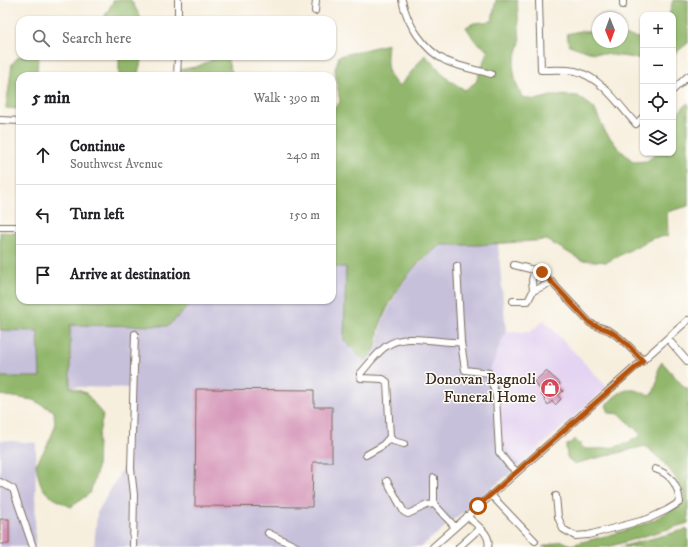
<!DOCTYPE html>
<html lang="en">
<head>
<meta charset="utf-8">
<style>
  body { margin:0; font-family:"IM FELL DW Pica",serif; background:#f2f2f2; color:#202124 }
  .controls { position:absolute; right:12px; top:12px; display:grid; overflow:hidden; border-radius:8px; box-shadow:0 1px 3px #0004 }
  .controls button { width:36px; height:36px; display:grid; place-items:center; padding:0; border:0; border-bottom:1px solid #e0e0e0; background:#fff; color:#202124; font:20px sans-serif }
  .compass { position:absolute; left:592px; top:12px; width:36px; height:36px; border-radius:50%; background:#fff; box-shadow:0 1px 3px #0004; rotate:179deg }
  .stop { position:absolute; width:12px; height:12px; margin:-9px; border:3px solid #b45309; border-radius:50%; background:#fff }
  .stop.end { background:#b45309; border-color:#fff; box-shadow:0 1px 4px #0008 }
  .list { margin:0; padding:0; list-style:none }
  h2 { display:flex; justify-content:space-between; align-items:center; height:52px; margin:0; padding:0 16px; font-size:17px }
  h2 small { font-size:13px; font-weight:400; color:#757577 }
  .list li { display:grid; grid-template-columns:26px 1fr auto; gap:12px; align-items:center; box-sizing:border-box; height:60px; padding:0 16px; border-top:1px solid #e0e0e0 }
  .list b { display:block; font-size:15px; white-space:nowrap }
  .list p { margin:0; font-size:13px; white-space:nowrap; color:#757577 }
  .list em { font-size:13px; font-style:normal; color:#757577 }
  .icon { flex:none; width:22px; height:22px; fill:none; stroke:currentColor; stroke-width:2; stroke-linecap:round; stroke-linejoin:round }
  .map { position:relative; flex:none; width:688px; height:547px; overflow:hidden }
  .search { position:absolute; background:#fff; box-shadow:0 1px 3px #0004; left:16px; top:16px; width:320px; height:44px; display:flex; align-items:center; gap:10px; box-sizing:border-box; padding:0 14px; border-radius:12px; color:#757577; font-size:15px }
  .panel { position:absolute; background:#fff; box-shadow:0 1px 3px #0004; left:16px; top:72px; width:320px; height:232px; border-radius:12px }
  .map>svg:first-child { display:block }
  .built { fill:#e4d3f2 }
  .industrial { fill:#c6c0da }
  .forest { fill:#92b76c; stroke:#667045 }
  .building { fill:#d493b7 }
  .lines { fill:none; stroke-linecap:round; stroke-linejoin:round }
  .minor-casing { stroke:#7d6f61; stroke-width:8 }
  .minor { stroke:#fff; stroke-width:6 }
  .route { stroke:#b45309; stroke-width:5 }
  .labels { text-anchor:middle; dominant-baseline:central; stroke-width:3; stroke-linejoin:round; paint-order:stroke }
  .poi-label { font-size:16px; fill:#3b2a1e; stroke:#fdfcf7; text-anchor:end }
</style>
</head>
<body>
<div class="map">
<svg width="688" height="547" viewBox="0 0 688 547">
  <rect width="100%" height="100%" fill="#fdfcf7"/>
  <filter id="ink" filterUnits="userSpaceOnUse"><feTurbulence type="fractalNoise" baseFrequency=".025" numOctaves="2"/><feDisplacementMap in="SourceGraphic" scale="8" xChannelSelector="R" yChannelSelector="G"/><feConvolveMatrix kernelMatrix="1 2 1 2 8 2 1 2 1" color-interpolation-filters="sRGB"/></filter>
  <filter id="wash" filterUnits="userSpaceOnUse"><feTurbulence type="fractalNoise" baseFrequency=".012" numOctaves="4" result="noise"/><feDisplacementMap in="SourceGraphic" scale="16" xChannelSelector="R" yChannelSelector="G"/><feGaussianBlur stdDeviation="0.9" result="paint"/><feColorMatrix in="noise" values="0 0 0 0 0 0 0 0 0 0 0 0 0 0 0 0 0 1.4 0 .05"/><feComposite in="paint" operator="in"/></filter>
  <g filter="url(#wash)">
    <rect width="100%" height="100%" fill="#f7efde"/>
    <path class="built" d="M544,320L607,387L520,465L499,441L489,373L506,331L530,332Z"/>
    <path class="industrial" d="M498,244L506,331L489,373L496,396L499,441L520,465L421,547H94L97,513L129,457L130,388L70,387V324L168,326L195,300H332V267H346L344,340L373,352L378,344L382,322L398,290L413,269L440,245Z
      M0,330L38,331L40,377H0Z
      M0,440L36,443L35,547H0Z"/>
    <path class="forest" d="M114,0H131L142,20H105V16Z
      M496,0H517L520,42L513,66L516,83L522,97L535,100L555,95L578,96L594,108L605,131L618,148L634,162L647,161L657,153H673C673,135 671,115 688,103V206L667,212L668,236L653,238L607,262L581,260L547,240L477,245H440C431,253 420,260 413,269C400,283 388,305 381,322C374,341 382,344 365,361L344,340L346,267H332V110L340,102L335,70L339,56L388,44C386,64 385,72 399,87L425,55L449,80L465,90L476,82L488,50L475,41L466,27L474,23L492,21Z
      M673,0H688V43L673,55V15H669Z
      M580,31L598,33V42H622V35L639,38L643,35V59L589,52L569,45L567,34Z
      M23,56H38L37,76H20V109L6,108L12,64L17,58Z
      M119,56H144L139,68L138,76H119Z
      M215,56L227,57L230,68L233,73L239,76H177V70L196,67L214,59Z
      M0,232L20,233V300H195L168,326L70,325V387L86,393L103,415L98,438L97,471L90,493L71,507C45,494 41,494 36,464L47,446L55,427L54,411L33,400L0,395V377H40L38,331L0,330Z
      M662,362L685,388H688V523L608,547H542L562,541L571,545C610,534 653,528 685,499C679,477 663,460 645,446L573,464L567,457L566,446L575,439L585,449C608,449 622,448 641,435L620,414L609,413L606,405C614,397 622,388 634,390C643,391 643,396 653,394L658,379V368Z
      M688,529V547H620L624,546Z"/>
    <g id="blocks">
      <path class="building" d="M546,371L560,383L558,386L563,391L558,396L561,399L555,405L552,401L548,405L541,394L543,393L534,382Z
        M196,389L314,390V407H332V462H313L312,507L195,506Z
        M0,519H9V544H0Z"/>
    </g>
  </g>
  <g filter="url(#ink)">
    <use href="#blocks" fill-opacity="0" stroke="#7d6f61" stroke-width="1"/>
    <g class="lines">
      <g class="minor-casing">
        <path id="minor" d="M178,0V20
          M402,0C407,24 424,50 446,61C460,67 477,70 491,74
          M539,0L541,70C552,70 564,69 575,71C601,77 619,105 636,124L643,117
          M623,5V0
          M315,11L316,0
          M177,76L178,56
          M673,90L688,76
          M0,120L20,121
          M0,227H20
          M514,265L542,272L590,323C597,327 604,328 610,331C623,339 633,350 643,361
          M457,266L461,342L465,370L489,373L496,396L499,452L508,464L517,472
          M533,291L532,280L535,269
          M513,301H528L533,291L552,282
          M668,339L688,362
          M360,374C368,365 375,355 385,347C406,331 437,344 461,342
          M361,378L383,379L387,382L390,437L393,441L404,444
          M366,455L382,446L390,437
          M434,478V504L455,527
          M387,481L404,512L408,514L427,505L434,504
          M0,482L13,489L33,547
          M491,495L535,541
          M556,496L558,517L563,529L575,536L588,535L648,519L667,510L680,502C678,485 671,474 655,469
          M467,516C476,525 492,534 488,547
          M268,533L297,547
          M133,547L134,495L131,468L135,334
          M433,547L688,320
          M459,547L480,528"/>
      </g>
      <use href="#minor" class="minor"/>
    </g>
  </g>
  <g class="lines" filter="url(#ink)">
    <path class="route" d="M478,506L643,361C633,350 623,339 610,331C604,328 597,327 590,323L542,272"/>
  </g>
  <defs>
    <g id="shop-disc" transform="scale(1)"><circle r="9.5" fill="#d1495b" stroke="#fdfcf7"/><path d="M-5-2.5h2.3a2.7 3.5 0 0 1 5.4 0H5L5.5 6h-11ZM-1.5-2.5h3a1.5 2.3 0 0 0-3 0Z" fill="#fff"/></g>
  </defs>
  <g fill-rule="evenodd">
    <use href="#shop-disc" x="550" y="388"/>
  </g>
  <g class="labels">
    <g class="poi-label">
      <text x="536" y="379">Donovan Bagnoli<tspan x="536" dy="18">Funeral Home</tspan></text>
    </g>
  </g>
</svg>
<div class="controls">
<button>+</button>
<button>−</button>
<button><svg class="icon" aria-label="locate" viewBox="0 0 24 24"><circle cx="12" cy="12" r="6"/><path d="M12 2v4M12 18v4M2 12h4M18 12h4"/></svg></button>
<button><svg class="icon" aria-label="layers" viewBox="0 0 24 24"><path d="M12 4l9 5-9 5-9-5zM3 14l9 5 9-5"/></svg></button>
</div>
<svg class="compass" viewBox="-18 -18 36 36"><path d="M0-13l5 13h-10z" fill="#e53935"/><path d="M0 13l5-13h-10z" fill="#757577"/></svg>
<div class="stop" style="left:478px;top:506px"></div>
<div class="stop end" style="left:542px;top:272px"></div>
<div class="search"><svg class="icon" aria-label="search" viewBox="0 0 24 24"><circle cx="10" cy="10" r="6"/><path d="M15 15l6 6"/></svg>Search here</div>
<section class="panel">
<h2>5 min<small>Walk · 390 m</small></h2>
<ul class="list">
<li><svg class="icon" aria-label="ahead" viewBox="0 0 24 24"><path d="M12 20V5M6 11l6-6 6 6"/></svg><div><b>Continue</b><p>Southwest Avenue</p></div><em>240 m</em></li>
<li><svg class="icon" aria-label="left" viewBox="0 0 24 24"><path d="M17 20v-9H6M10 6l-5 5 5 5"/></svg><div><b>Turn left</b></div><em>150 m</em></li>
<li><svg class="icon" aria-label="arrive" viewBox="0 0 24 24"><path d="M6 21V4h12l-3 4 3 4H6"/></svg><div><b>Arrive at destination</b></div></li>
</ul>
</section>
</div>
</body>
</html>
